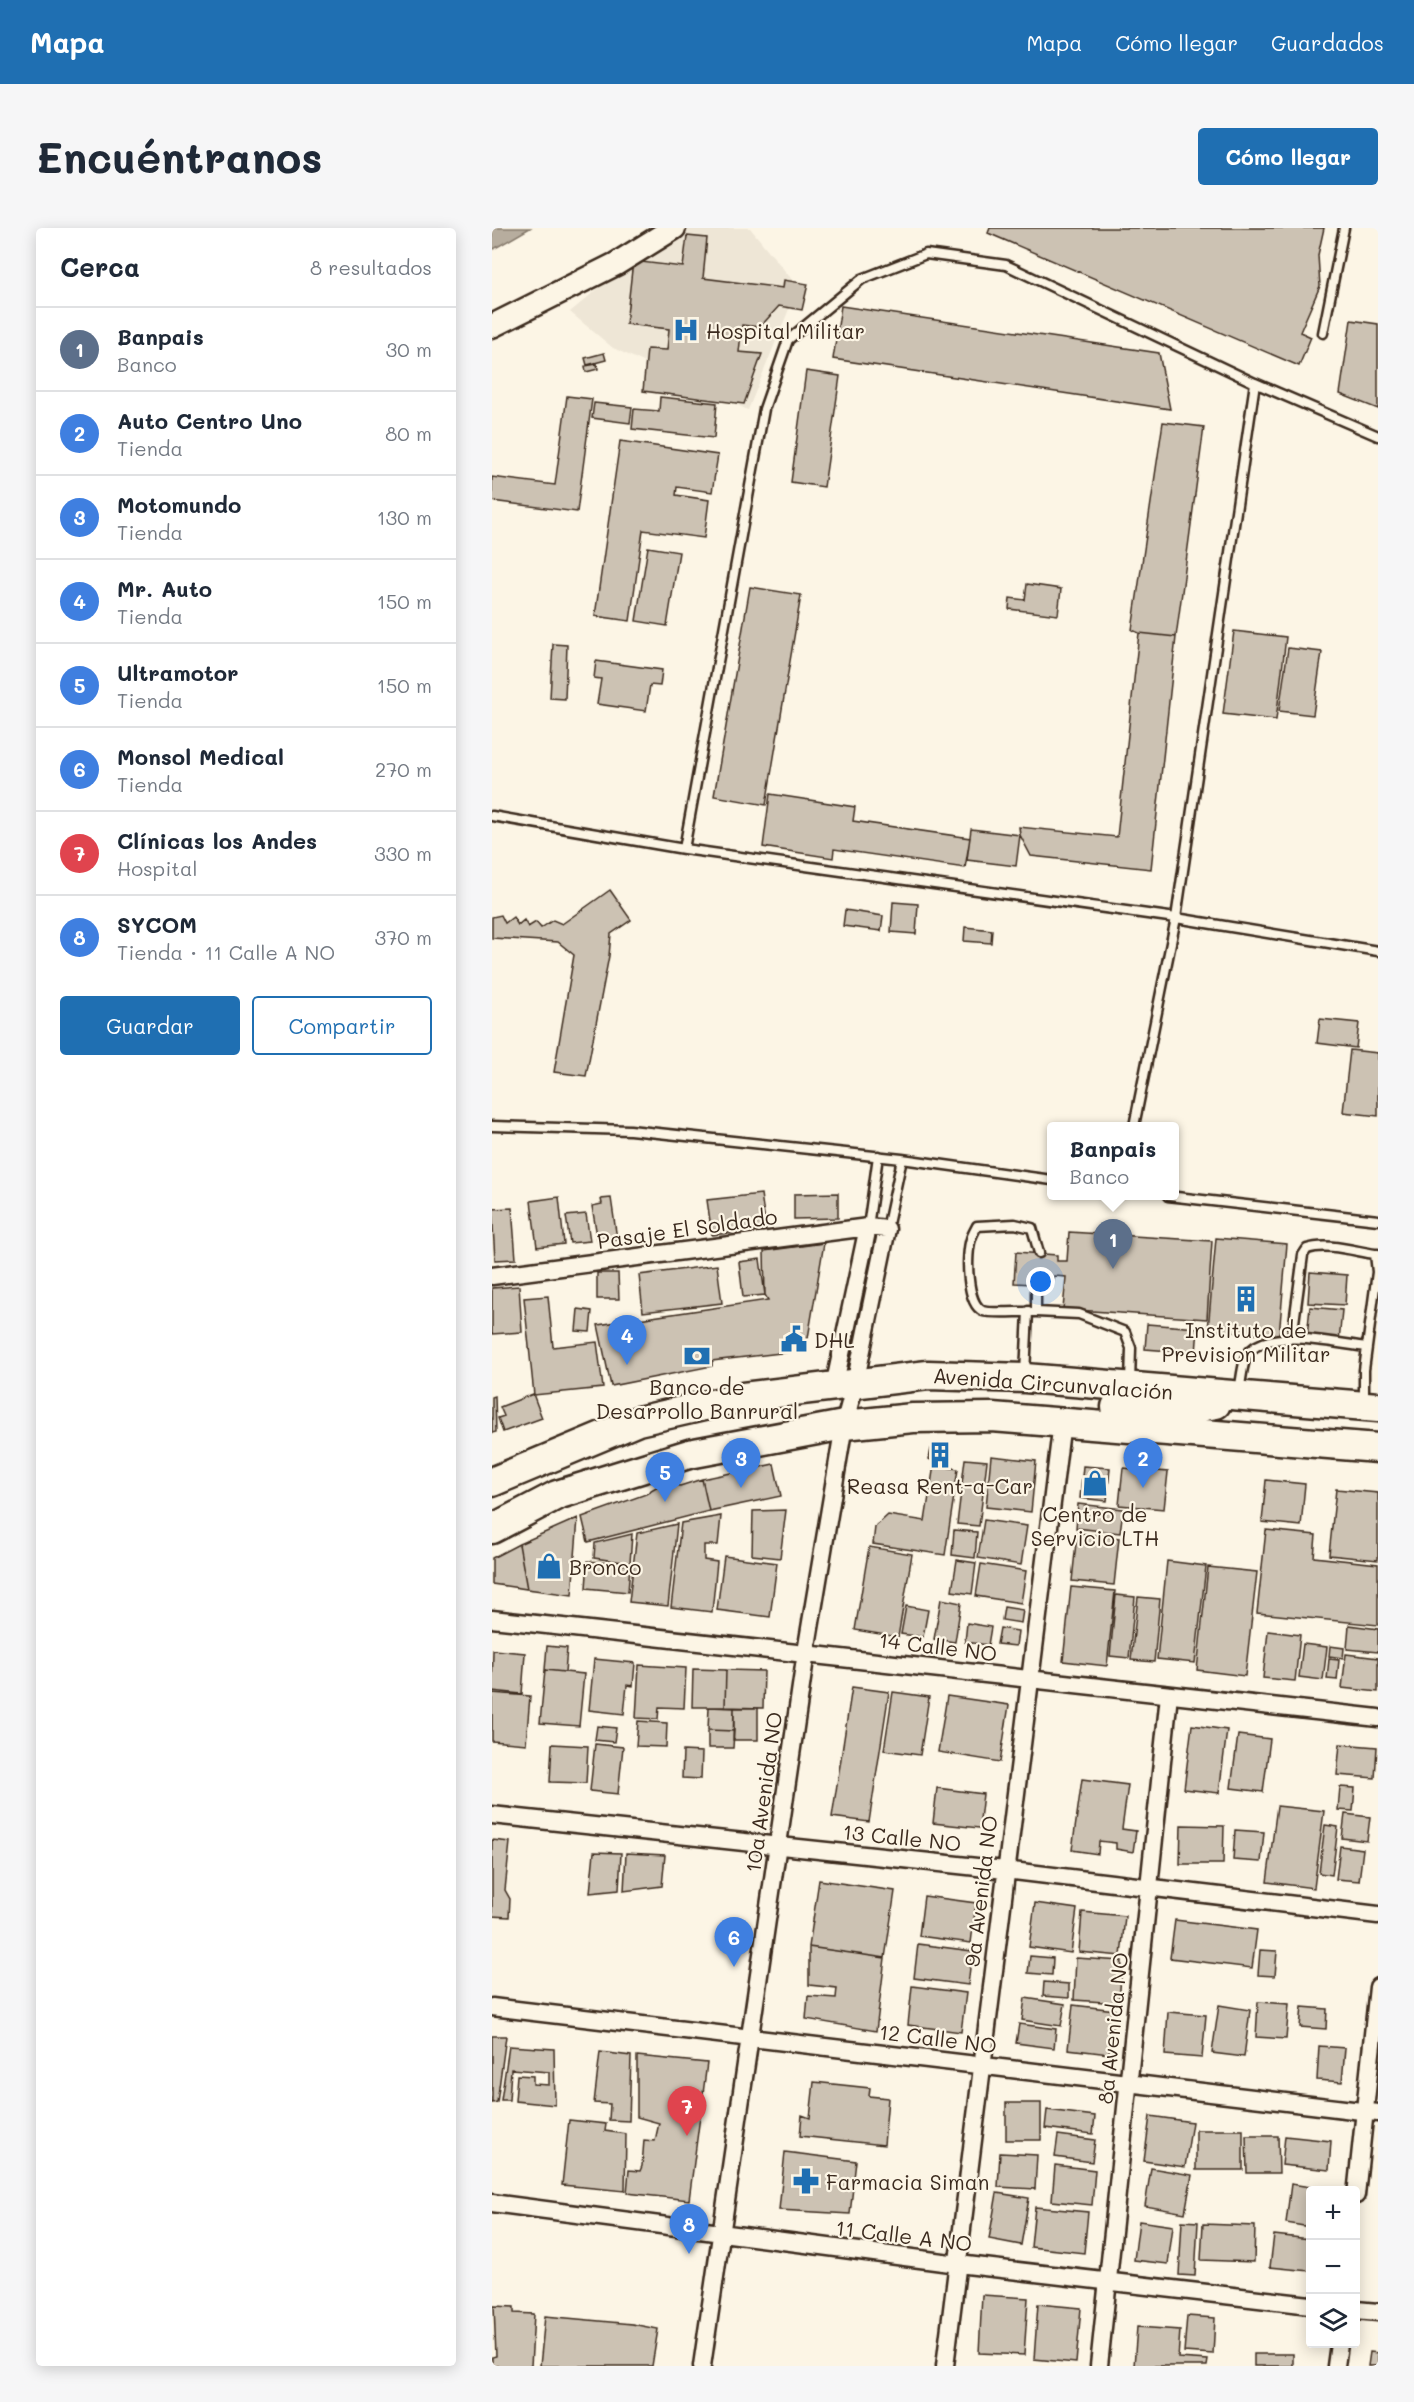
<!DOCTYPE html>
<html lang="es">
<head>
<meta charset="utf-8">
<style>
  body { margin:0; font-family:Mali,sans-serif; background:#f6f6f7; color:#1f2937 }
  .controls { position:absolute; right:18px; bottom:18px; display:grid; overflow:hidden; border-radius:6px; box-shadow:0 3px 15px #0003 }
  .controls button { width:54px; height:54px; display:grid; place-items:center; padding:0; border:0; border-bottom:2px solid #e0e1e3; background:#fff; color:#1f2937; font:30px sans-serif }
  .you { position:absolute; left:549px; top:1054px; width:21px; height:21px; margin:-15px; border:4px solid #fff; border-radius:50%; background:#1a73e8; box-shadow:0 0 0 9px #1a73e833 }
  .badge { display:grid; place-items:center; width:39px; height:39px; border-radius:50%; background:#1f6fb2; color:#fff; font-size:20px; font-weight:700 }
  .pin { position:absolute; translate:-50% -50px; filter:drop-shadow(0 2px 3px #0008) }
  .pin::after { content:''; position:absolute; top:32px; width:21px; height:18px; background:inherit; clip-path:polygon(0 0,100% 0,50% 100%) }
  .popup { position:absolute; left:555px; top:894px; width:132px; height:78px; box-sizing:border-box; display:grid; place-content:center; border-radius:6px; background:#fff; filter:drop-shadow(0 2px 4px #0005); font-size:20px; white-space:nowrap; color:#747a83 }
  .popup b { font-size:22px; color:#1f2937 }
  .popup::after { content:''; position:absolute; left:50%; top:100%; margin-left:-12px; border:12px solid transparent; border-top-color:#fff }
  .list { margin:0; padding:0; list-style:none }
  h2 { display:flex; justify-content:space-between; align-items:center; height:78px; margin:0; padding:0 24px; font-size:26px }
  h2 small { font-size:20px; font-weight:400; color:#747a83 }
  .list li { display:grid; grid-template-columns:39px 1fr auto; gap:18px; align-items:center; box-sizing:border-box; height:84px; padding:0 24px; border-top:2px solid #e0e1e3 }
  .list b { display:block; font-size:22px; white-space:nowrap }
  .list p { margin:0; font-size:20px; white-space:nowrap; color:#747a83 }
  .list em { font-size:20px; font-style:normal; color:#747a83 }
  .actions { display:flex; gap:12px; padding:18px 24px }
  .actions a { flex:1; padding:14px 0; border:2px solid #1f6fb2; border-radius:6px; text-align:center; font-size:21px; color:#1f6fb2 }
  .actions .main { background:#1f6fb2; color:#fff }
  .icon { flex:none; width:33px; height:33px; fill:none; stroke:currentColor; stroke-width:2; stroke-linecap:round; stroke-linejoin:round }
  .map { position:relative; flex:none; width:886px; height:2138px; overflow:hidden; border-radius:6px }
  header { display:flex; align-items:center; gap:36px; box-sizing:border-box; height:84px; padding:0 30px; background:#1f6fb2; color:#fff }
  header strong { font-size:28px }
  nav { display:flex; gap:33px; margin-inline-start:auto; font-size:21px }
  .intro { display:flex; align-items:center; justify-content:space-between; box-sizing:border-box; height:144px; padding:0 36px }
  h1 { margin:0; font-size:42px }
  .button { padding:15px 27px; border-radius:6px; background:#1f6fb2; color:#fff; font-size:21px; font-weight:700 }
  main { display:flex; gap:36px; padding:0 36px }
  aside { flex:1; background:#fff; border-radius:6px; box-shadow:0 3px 15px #0003 }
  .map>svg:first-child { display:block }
  .built { fill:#eee6d6 }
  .water { fill:#b7ad9e; stroke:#85796b; stroke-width:1.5 }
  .building { fill:#ccc2b3; stroke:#3b2a1e; stroke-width:1.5 }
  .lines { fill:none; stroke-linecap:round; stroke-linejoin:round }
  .lane-casing { stroke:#3b2a1e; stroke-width:13 }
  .street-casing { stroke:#3b2a1e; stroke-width:21 }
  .secondary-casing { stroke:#3b2a1e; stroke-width:27 }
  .highway-casing { stroke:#3b2a1e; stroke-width:33 }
  .lane { stroke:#fcf5e5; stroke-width:8 }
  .street { stroke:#fcf5e5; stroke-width:16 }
  .secondary { stroke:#fcf5e5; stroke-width:22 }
  .highway { stroke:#fcf5e5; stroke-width:28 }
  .labels { text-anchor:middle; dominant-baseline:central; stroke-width:4.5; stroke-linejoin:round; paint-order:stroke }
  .poi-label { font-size:21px; fill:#3b2a1e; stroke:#fcf5e5; text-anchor:start }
  .street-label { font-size:21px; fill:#3b2a1e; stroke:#fcf5e5 }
</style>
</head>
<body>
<header>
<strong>Mapa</strong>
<nav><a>Mapa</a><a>Cómo llegar</a><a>Guardados</a></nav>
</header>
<div class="intro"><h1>Encuéntranos</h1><a class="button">Cómo llegar</a></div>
<main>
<aside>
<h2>Cerca<small>8 resultados</small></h2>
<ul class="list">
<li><span class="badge" style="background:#5c6f8a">1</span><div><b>Banpais</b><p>Banco</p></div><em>30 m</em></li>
<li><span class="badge" style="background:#3f7fe0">2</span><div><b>Auto Centro Uno</b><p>Tienda</p></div><em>80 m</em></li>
<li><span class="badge" style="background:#3f7fe0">3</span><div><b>Motomundo</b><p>Tienda</p></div><em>130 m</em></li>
<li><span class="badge" style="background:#3f7fe0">4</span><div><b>Mr. Auto</b><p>Tienda</p></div><em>150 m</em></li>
<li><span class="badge" style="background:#3f7fe0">5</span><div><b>Ultramotor</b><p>Tienda</p></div><em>150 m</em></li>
<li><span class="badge" style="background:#3f7fe0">6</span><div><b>Monsol Medical</b><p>Tienda</p></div><em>270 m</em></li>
<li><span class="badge" style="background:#e0444e">7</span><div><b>Clínicas los Andes</b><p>Hospital</p></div><em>330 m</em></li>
<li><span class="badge" style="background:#3f7fe0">8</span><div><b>SYCOM</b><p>Tienda · 11 Calle A NO</p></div><em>370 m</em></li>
</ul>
<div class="actions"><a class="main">Guardar</a><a>Compartir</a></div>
</aside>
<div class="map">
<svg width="886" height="2138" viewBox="0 0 886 2138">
  <rect width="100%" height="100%" fill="#fcf5e5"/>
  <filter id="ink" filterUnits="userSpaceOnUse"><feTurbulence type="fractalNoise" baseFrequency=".0167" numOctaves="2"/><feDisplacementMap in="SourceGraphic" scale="12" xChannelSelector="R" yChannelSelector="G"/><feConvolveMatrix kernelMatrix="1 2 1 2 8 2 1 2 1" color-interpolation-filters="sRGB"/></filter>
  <g filter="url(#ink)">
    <path class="built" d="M195,0H258L306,59L256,182L121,120L78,84L155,20Z"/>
    <path class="water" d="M0,0H38L0,22Z"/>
    <path class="building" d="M498,0H832L826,27L828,58L808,104L819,109L807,138L496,5Z
      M195,8L215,10L211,50L291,60L292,52L316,56L310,82L287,78L268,99L250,97L247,124L270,126L252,176L151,163L155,121L175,122L177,101L134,96L141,33L191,39Z
      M349,78L667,125L678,181L341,131Z
      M859,92L886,96V181L848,166Z
      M112,125L114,132L95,137L93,130Z
      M105,136L106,141L94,144L93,138Z
      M314,143L348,148L332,259L299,254Z
      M75,168L100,171L85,284L0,273V249L63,257Z
      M168,169L225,175L222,210L140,201L142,181L167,183Z
      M102,175L140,179L138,195L100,190Z
      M671,194L712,199L684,409L647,405L640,402Z
      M128,213L226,227L220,264L185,259L184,267L217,272L212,310L151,302L138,393L103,388Z
      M156,319L187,324L175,398L144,393Z
      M535,356L569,361L566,387L517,381L518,370L533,372Z
      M258,359L309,367L274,577L222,568Z
      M742,403L794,409L784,492L731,486Z
      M647,405L684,409L659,641L539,628L528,607L527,599L625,609Z
      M61,416L75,417L73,471L58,470Z
      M796,420L830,424L821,487L787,483Z
      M104,433L170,442L168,458L158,457L154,483L105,476L109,451L102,450Z
      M278,566L363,579L361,593L478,610L473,640L342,621L341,630L271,619Z
      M479,601L528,607L524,638L475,632Z
      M118,662L139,692L119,706L117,728L94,848L62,844L82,727L66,714L0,710V689L9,687L13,695L21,689L26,697L32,692L36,699L44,694L49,700L61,692L70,696Z
      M401,674L426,676L424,706L399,704Z
      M353,682L391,688L389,703L351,698Z
      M473,699L500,702L499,715L472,713Z
      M828,791L867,795L864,820L825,815Z
      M858,822L886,825V888L851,884Z
      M346,965V990L302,991V966Z
      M269,966L274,1001L220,1007L215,972Z
      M67,969L72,1016L45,1019L39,973Z
      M119,970L125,1011L106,1014L100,978L110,976L109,971Z
      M20,980L24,1031L3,1032L0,981Z
      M94,986L98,1013L78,1015L74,988Z
      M577,1004L720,1013L715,1091L571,1081L574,1049L562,1048L561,1057L522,1055L524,1024L565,1027V1033H575Z
      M724,1010L795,1016L787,1108L716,1102Z
      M332,1015L314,1122L220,1133V1138L119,1158L106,1097L276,1072L273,1067L272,1023Z
      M268,1031L273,1067L251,1069L247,1034Z
      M225,1037L230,1075L151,1084L147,1047Z
      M818,1044L855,1047L853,1077L816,1075Z
      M105,1045H126L127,1071H105Z
      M27,1058L30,1104L0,1106V1060Z
      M56,1068L61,1119L105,1114L111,1160L42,1167L32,1070Z
      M818,1079L850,1082L847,1113L815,1109Z
      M86,1081L100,1083L98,1104L84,1103Z
      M655,1096L706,1100L704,1125L653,1121Z
      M41,1166L50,1190L11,1204L6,1190L12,1188L8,1179Z
      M3,1168L4,1204L0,1205V1169Z
      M439,1221L459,1223L458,1233L447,1236L437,1231Z
      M499,1228L544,1233L539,1284L494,1279Z
      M473,1231L495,1233L487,1298L465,1296Z
      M282,1236L289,1268L217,1283L210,1251Z
      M442,1237L466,1241L453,1327L381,1316L383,1299L396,1287L433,1293Z
      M591,1238L618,1240L615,1273L588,1270Z
      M631,1240L676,1244L672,1281L627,1277Z
      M210,1251L217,1283L96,1314L90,1289L157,1265L159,1262L171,1255L188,1258Z
      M774,1252L813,1256L809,1298L770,1294Z
      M844,1261L886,1265V1332L837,1327Z
      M586,1276L631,1281L628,1305L584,1300Z
      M294,1282L288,1330L260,1327L261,1283Z
      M229,1288L226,1317H212V1332L225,1334L220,1384L179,1379L189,1295Z
      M86,1290L80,1367L35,1361L27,1316Z
      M492,1292L535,1298L529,1337L486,1330Z
      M185,1296L176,1378L137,1374L145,1305Z
      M462,1302L485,1304L483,1330L460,1327Z
      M774,1302L824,1307L822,1329L886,1336V1397L765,1385Z
      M585,1305L627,1310L622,1357L580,1353Z
      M140,1306L138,1335L102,1330L103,1315Z
      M27,1316L35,1361L0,1356V1330Z
      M377,1319L420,1326L406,1409L363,1402Z
      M232,1328L285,1335L278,1389L225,1382Z
      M465,1332L484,1335L480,1366L460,1363Z
      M96,1333L138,1337L136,1364L94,1360Z
      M675,1333L714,1338L703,1435L665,1431Z
      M489,1336L534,1343L529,1375L484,1368Z
      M716,1339L765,1344L753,1448L705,1442Z
      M579,1359L623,1363L615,1438L571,1433Z
      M624,1367L643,1369L637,1430L618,1428Z
      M646,1369L668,1371L662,1434L639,1432Z
      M449,1371L469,1375L463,1414L442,1411Z
      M414,1378L436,1382L431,1409L409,1406Z
      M512,1379L531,1382L529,1395L510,1392Z
      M475,1395L499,1399L496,1417L473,1414Z
      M857,1397L886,1401V1424L855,1421Z
      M508,1400L526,1403L524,1418L505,1416Z
      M776,1403L808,1407L803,1453L771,1450Z
      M811,1416L835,1419L831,1452L807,1449Z
      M55,1418L75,1420L73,1444L53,1442Z
      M838,1418L852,1420L851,1430L837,1428Z
      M1,1422L33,1425L30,1466L0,1463Z
      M854,1426L886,1430V1464L850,1460Z
      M102,1431L143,1435L141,1458L135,1457L132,1486L97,1482Z
      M837,1431L847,1432L845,1452L835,1451Z
      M147,1437L194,1440L192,1480L167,1479L166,1491L144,1490Z
      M201,1441L234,1442L233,1479H200Z
      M53,1442L92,1446L87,1498L48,1495Z
      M234,1442L272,1443L271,1480L233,1479Z
      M360,1459L397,1464L377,1594L340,1589Z
      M401,1464L437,1469L428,1527L392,1522Z
      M0,1465L38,1468L34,1516L0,1513Z
      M455,1468L517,1477L508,1534L446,1524Z
      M217,1479L242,1480V1503L216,1502Z
      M242,1480H266V1512H241Z
      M146,1493L175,1495L174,1519L144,1518Z
      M700,1497L735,1502L727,1565L692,1561Z
      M105,1498L124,1500L122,1514L103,1512Z
      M216,1502L242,1503L241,1520H216Z
      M746,1507L778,1511L771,1564L739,1560Z
      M60,1516L96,1518L94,1555L58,1554Z
      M103,1516L131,1519L126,1566L98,1563Z
      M848,1516L885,1519L883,1550L845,1547Z
      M191,1523L210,1524L209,1551L190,1550Z
      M590,1551L636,1557L630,1601L644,1603L641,1624L624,1621V1615L607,1613L606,1626L580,1622Z
      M848,1559L863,1560L861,1583L846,1582Z
      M445,1560L491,1566L487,1600L441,1595Z
      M785,1578L832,1583L822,1660L775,1654Z
      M853,1586L878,1589L875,1613L850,1610Z
      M689,1597L732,1598L731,1636H688Z
      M833,1597L846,1599L840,1647L827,1645Z
      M743,1602L772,1604L769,1634L741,1632Z
      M0,1612L18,1614L13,1662L18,1671L17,1689L0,1688Z
      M848,1618L871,1621L867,1653L844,1651Z
      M102,1624L129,1625L127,1662L98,1665Z
      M134,1625L173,1627L170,1658L132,1663Z
      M327,1652L403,1663L393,1730L317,1719Z
      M432,1668L484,1675L479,1715L427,1708Z
      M543,1675L585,1681L579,1725L537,1719Z
      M590,1684L633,1688L629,1728L587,1724Z
      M683,1692L765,1702L760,1740L678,1730Z
      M426,1716L480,1723L476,1757L422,1750Z
      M317,1719L393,1730L384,1803L314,1791L316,1768L344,1770L345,1760L317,1757Z
      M768,1722L785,1723L783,1748L766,1747Z
      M538,1728L561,1730L560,1747L536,1745Z
      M584,1730L630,1733L627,1775L582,1772Z
      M552,1754L577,1756V1770L551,1768Z
      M420,1758L474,1765L469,1804L416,1797Z
      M533,1770L573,1776L569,1798L530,1792Z
      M766,1774L797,1776L794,1811L764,1809Z
      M581,1777L623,1782L617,1826L576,1821Z
      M727,1777L758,1782L752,1829L720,1825Z
      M810,1779L835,1781L834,1801L808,1799Z
      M676,1784L714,1787L710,1830L673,1827Z
      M527,1796L564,1801L562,1820L524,1815Z
      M0,1808H14L5,1874L0,1875Z
      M17,1818L62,1821L63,1877L23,1873L25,1847L41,1848V1856L57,1857V1844L19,1841L17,1872H9Z
      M827,1818L853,1820L850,1854L825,1852Z
      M108,1824L139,1828L137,1893L117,1892L118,1876L102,1875Z
      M145,1828L215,1835L197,1972L135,1965L137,1942L148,1943L150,1938L152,1912L163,1913L167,1895L145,1889Z
      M322,1854L378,1860L377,1868L396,1870L392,1917L308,1908L310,1887L318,1890Z
      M514,1875H549V1912H514Z
      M555,1882L603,1888L601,1906L553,1900Z
      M658,1888L700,1894L693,1939L652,1933Z
      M77,1892L114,1896L113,1903L134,1906L133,1963L70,1957Z
      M704,1902H751V1942H704Z
      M566,1907L603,1912L600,1934L563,1929Z
      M754,1908H786L787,1945H755Z
      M793,1908L839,1913L837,1942L790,1937Z
      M293,1924L364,1933L358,1986L287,1982Z
      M508,1925L545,1927L543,1961L506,1959Z
      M563,1937L603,1942L600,1977L560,1973Z
      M659,1940L700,1947L693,1985L653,1978Z
      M799,1956L838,1962H818V1999L794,1995Z
      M505,1965L537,1970L529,2017L497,2011Z
      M543,1979L596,1984L592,2025L539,2019Z
      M647,1993L681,1998L676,2036L642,2032Z
      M690,1993L706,1994L703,2048L687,2047Z
      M711,1996L763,1998L762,2034L709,2032Z
      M782,2007L818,2011V2043L778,2039Z
      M490,2067L536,2070L532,2127L487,2125Z
      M546,2076L589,2080L584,2135L542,2131Z
      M2,2078L22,2079V2085L42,2086L39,2138H0V2129L4,2128Z
      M53,2088L140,2096L166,2101L160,2138H48Z
      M695,2088L723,2090L721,2126L692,2124Z
      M645,2099L688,2102L686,2130L716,2132L715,2138H642Z
      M878,2124L886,2125V2138H876Z
      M762,2126H801V2138H762Z"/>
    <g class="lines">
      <g class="lane-casing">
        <path id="lane" d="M831,105L852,0
          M0,588L192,621L684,690L886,723
          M192,621L272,181L296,112L370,51L434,26L514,37L763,155L886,208
          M0,898L138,902L410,931L560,952
          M642,898L684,690L763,155
          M676,968L886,992
          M376,999L386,928
          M395,1001L410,931
          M544,1056V1084C533,1083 499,1086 491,1083C474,1076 474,1026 479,1011C480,1007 483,1002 485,998L523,996L540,1000L547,1025
          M544,1084L587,1086L633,1104L639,1120L638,1155
          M800,1110L811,1027L815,1021C835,1014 862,1023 883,1026
          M533,1146L536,1083
          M747,1162C750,1151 750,1130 759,1122C783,1100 845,1116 875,1119
          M872,1174V1142L885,1044L883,1026H886"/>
      </g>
      <g class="street-casing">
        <path id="street" d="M0,1048L376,999L395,1001L363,1156L352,1197L314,1424L210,2138
          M342,1159L376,999
          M0,1391L886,1490
          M0,1587L513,1642L886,1687
          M0,1779L886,1885
          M864,1967L886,1759
          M0,1975L466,2036L818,2077
          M864,2082L886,2084
          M453,2138L570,1194
          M607,2138L677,1467
          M844,2138L847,2116"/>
      </g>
      <g class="secondary-casing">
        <path id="secondary" d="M0,98L124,36L182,0"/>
      </g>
      <g class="highway-casing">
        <path id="highway" d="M624,1179L686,1183L724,1176
          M0,1254L146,1193L251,1169L436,1147L533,1150L886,1179
          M0,1301L65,1267L197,1226L352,1197L421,1190L500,1189L886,1220"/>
      </g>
      <use href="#lane" class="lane"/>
      <use href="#street" class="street"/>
      <use href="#secondary" class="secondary"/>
      <use href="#highway" class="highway"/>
    </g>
  </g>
  <defs>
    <g id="hospital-bare" transform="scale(2.07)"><path d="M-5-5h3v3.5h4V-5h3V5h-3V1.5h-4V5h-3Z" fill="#1f6fb2" stroke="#fcf5e5" stroke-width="2.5" paint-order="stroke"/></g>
    <g id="building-bare" transform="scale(2.07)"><path d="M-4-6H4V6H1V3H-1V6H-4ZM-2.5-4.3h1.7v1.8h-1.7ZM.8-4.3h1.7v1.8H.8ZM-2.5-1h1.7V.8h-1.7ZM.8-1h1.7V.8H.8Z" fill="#1f6fb2" stroke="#fcf5e5" stroke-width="2.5" paint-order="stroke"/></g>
    <g id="civic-bare" transform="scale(2.07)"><path d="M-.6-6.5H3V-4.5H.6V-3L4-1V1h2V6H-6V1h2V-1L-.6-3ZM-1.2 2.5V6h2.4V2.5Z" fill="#1f6fb2" stroke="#fcf5e5" stroke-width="2.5" paint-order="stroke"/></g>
    <g id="bank-bare" transform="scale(2.07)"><path d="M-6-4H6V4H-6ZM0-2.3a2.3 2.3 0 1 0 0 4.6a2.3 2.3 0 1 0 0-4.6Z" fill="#1f6fb2" stroke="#fcf5e5" stroke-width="2.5" paint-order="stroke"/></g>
    <g id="shop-bare" transform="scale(2.07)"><path d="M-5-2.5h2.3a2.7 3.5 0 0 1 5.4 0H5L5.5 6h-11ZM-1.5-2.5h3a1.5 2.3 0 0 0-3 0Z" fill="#1f6fb2" stroke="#fcf5e5" stroke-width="2.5" paint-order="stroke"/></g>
    <g id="pharmacy-bare" transform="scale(2.07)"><path d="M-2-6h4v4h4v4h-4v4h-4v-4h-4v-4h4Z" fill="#1f6fb2" stroke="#fcf5e5" stroke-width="2.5" paint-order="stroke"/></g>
  </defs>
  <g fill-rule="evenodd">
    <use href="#hospital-bare" x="194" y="102"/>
    <use href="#building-bare" x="754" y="1071"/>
    <use href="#civic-bare" x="302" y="1111"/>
    <use href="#bank-bare" x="205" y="1128"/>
    <use href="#building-bare" x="448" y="1227"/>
    <use href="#shop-bare" x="603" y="1255"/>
    <use href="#shop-bare" x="57" y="1338"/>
    <use href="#pharmacy-bare" x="314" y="1953"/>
  </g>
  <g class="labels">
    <g class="poi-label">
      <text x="214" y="102">Hospital Militar</text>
      <text x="754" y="1101" text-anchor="middle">Instituto de<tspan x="754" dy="24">Prevision Militar</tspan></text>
      <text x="322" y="1111">DHL</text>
      <text x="205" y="1158" text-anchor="middle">Banco de<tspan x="205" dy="24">Desarrollo Banrural</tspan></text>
      <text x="448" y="1257" text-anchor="middle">Reasa Rent-a-Car</text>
      <text x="603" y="1285" text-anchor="middle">Centro de<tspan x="603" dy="24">Servicio LTH</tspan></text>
      <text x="77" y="1338">Bronco</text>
      <text x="334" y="1953">Farmacia Siman</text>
    </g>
    <g class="street-label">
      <text transform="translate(195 1000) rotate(-8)">Pasaje El Soldado</text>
      <text transform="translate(561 1155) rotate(4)">Avenida Circunvalación</text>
      <text transform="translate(446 1418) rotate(7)">14 Calle NO</text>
      <text transform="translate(271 1564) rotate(-82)">10a Avenida NO</text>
      <text transform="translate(410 1609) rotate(6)">13 Calle NO</text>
      <text transform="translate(488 1663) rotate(-83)">9a Avenida NO</text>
      <text transform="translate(620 1800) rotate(-84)">8a Avenida NO</text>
      <text transform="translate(446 1810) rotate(7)">12 Calle NO</text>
      <text transform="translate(412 2007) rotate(7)">11 Calle A NO</text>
    </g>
  </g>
</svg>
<div class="controls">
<button>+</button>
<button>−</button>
<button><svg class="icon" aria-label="layers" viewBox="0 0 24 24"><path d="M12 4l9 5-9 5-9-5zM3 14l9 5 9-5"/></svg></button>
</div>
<div class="you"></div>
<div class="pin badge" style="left:621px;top:1041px;background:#5c6f8a">1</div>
<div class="popup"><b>Banpais</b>Banco</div>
<div class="pin badge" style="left:651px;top:1260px;background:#3f7fe0">2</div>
<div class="pin badge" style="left:249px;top:1260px;background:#3f7fe0">3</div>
<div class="pin badge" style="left:135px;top:1137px;background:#3f7fe0">4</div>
<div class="pin badge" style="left:173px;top:1274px;background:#3f7fe0">5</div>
<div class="pin badge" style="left:242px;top:1739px;background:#3f7fe0">6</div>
<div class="pin badge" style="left:195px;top:1908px;background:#e0444e">7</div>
<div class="pin badge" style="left:197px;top:2026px;background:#3f7fe0">8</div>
</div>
</main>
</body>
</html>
